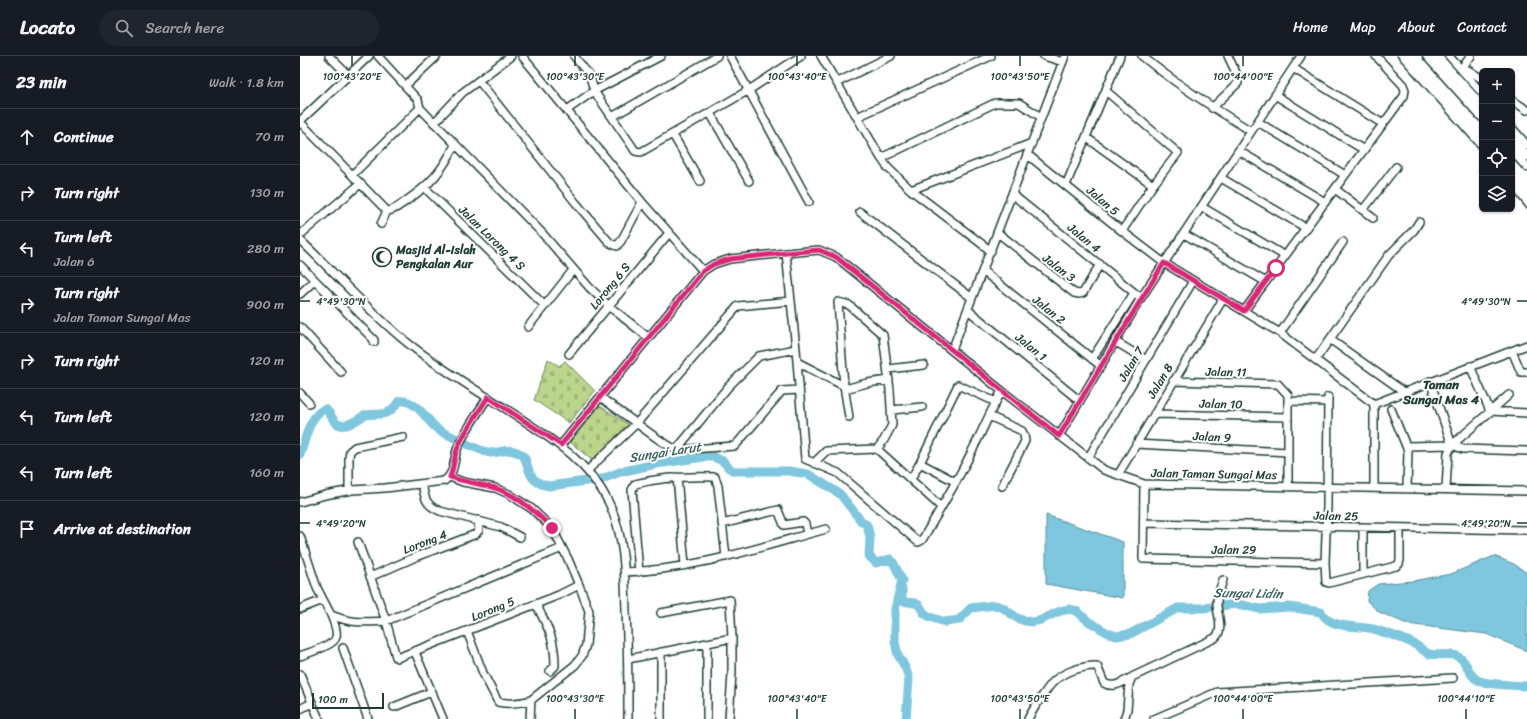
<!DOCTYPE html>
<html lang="en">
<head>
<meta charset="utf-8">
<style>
  body { margin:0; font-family:Sriracha,sans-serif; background:#20242c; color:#f1f3f6 }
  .controls { position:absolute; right:12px; top:12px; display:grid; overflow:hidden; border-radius:6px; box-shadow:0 1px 3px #0004 }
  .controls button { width:36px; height:36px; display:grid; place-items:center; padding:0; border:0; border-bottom:1px solid #363941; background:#171b24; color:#f1f3f6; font:20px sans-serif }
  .scale { position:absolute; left:12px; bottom:10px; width:72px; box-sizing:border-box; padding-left:4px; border:2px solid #1f3d34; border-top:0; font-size:11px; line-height:14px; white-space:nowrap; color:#1f3d34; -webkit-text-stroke:3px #fff; paint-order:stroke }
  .stop { position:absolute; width:12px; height:12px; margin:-9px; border:3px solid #db2777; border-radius:50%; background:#fff }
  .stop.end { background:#db2777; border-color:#fff; box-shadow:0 1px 4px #0008 }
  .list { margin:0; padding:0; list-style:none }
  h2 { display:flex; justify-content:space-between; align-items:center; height:52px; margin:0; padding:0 16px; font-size:17px }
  h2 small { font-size:13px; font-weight:400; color:#9ea1a6 }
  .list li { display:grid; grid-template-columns:26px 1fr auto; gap:12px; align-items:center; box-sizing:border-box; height:56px; padding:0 16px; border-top:1px solid #363941 }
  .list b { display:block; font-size:15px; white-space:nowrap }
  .list p { margin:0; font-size:13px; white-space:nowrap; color:#9ea1a6 }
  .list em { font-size:13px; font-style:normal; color:#9ea1a6 }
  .icon { flex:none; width:22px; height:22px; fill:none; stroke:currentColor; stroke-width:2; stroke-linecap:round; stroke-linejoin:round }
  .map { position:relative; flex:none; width:1227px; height:663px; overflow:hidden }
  header { display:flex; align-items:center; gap:24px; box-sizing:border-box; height:56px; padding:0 20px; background:#171b24; border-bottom:1px solid #363941 }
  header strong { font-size:19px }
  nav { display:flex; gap:22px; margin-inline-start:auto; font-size:14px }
  .search { width:280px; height:36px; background:#20242c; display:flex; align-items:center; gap:10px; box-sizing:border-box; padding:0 14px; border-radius:22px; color:#9ea1a6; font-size:15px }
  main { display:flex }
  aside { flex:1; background:#171b24 }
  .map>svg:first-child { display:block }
  .cemetery { fill:url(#cemetery-stones); stroke:#6d8960 }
  .water { fill:#7ec7de; stroke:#58909a }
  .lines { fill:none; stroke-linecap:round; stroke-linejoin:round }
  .river { stroke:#7ec7de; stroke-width:9 }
  .minor-casing { stroke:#1f3d34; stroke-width:10 }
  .major-casing { stroke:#1f3d34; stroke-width:11 }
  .minor { stroke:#fff; stroke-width:7 }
  .major { stroke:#fff; stroke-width:8 }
  .rail { stroke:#1f3d34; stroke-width:1.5 }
  .route { stroke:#db2777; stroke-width:5 }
  .ticks { fill:none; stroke:#1f3d34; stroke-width:1.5 }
  .labels { text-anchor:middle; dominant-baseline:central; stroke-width:4; stroke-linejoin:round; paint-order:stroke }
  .street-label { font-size:12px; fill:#1f3d34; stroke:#fff }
  .poi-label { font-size:12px; font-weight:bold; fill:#1f3d34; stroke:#fff; text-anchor:start }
  .neighbourhood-label { font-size:13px; font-weight:bold; fill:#1f3d34; stroke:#fff }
  .water-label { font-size:13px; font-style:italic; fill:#37605e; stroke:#fff }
  .ticks-label { font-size:10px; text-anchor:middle; fill:#1f3d34; stroke:#fff; stroke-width:4; stroke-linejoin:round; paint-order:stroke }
</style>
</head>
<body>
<header>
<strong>Locato</strong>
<div class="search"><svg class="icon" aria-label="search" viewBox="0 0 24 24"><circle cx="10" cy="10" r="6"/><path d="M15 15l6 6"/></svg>Search here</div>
<nav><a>Home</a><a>Map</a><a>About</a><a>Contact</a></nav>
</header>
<main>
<aside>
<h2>23 min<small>Walk · 1.8 km</small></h2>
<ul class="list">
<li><svg class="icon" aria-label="ahead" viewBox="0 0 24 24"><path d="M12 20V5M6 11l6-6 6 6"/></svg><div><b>Continue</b></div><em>70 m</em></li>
<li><svg class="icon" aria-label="right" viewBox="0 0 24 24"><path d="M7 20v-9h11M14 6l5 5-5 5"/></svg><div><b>Turn right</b></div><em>130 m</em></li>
<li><svg class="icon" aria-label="left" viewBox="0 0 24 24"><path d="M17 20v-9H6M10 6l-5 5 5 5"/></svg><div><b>Turn left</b><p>Jalan 6</p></div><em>280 m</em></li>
<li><svg class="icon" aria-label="right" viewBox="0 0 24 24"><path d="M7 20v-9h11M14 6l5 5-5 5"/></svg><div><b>Turn right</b><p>Jalan Taman Sungai Mas</p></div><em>900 m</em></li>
<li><svg class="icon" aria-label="right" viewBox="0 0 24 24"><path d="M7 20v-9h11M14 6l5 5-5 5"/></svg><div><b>Turn right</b></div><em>120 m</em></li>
<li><svg class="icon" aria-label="left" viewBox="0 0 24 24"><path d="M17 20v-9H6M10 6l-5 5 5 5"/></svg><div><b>Turn left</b></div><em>120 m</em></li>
<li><svg class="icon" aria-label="left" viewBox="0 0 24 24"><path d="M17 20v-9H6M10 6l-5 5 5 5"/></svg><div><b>Turn left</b></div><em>160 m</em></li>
<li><svg class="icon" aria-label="arrive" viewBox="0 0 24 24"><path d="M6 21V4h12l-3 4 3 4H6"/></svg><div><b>Arrive at destination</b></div></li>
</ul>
</aside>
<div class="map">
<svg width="1227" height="663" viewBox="0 0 1227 663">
  <defs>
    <pattern id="cemetery-stones" width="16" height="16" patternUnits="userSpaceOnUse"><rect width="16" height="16" fill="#bbd58c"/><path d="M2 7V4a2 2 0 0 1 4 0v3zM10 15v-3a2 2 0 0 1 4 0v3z" fill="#a0b879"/></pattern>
  </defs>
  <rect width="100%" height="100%" fill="#fff"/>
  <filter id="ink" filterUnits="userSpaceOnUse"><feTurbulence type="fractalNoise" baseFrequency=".025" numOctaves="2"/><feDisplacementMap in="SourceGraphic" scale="8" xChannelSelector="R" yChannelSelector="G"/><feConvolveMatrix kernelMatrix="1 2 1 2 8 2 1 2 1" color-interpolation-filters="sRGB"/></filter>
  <g filter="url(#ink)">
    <path class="cemetery" d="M248,303L259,310L265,305L295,335L269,367L234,344Z
      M300,350L329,369L294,406L270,386Z"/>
    <path class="water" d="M746,459L823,486V542L746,528Z
      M1194,500L1214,508L1227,517V595L1186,578L1107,568L1079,556L1067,545L1068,535L1078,528L1112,525L1151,518Z"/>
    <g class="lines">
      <path class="river" d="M0,399C5,386 9,358 25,353C32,357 32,367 40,369C50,371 58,362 66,359C73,357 82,360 88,356C93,354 96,349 99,345C115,343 125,361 135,371C139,375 146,378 151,380C158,384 185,397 191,397C203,397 207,390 221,398C231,404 223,426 249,430L302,423L320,416L356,408L404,401H413L423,405L429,412L434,415H489L508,418L540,438L562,466L567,469L570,481L569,500L576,507L590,503L593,506L602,524L595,553V586L598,599L605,611L609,622L606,663
        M602,533V545L615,547L619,549L624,557L630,561L645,566L659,564L671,552L695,549L702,551L717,562L725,565L733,566L741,564L760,555L770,553L778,556L788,565L808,577L816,580L830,578L878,552H903L937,548L960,553L989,551L1021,556C1032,575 1059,568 1077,574C1089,578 1103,582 1114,588C1120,591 1123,595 1129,598C1138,600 1148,597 1157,600C1168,605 1167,617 1176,623C1183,629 1216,629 1227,630"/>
      <g class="minor-casing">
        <path id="minor" d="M29,0L48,19
          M222,0L342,146L403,215
          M274,0L290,20L294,35L332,90L335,95L341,96L449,34L501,0
          M430,0L509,146
          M521,0L581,102L588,112L611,134
          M744,0L763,6
          M842,0C876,28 913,52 951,75
          M1149,0L1182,37
          M993,12L1083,68
          M1161,13L1168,14L1182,23
          M1161,13L1171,0
          M179,25L276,147L310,187L317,190L321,185L342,146
          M538,26L591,0
          M106,29L137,0
          M806,35L878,97L853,129L822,175
          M975,39L1064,94
          M1212,44L1227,54
          M120,52L242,177L289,231L309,250L349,282
          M912,52L938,27V21L928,0
          M267,54L294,35L361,0
          M410,57L449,125
          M312,61L417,0
          M557,61L691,0
          M0,65L69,0
          M0,66L52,119L120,52L118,44L78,0
          M958,66L1045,119
          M134,67L162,37L211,0
          M1212,72L1227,89
          M373,79L400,125
          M787,82L853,129
          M939,95L1025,146
          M728,99L822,175L864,207L980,277L1074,348L1227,289
          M581,102L695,47H719L741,61
          M52,119L87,155
          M921,122L1006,172
          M766,129L820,0
          M125,132L244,249
          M1035,133L1073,162
          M713,139L841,242
          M902,151L985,200
          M1063,154L1096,111
          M560,156L672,242
          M81,168L87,155C94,155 100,149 106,145C131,128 142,115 155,89
          M698,177L774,237L779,238L783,237L800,208
          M884,178L966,226
          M0,179L60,128
          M0,184C36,218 70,257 109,288C142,314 179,336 214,358C250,382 288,405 308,445C325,479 325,519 326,556C328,592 328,627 328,663
          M691,195L611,134L732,87
          M486,197L496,293L505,403L538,417L618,486L622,484C640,454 658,424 673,393C683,374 691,353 702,335
          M0,209L74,284V286
          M683,215L801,310
          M0,238L14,225
          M668,254L780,345
          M944,255L1104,40L1105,34L1103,29L1076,0
          M0,271L41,316
          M228,271L273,214
          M980,277L1043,186
          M1031,284L1103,335
          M816,286L846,304
          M652,294L765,0
          M1212,295L1221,316H1227
          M269,298L369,177
          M792,303L834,237
          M1016,303L1089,199L1114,174L1119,166
          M497,306L544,330L549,361
          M1170,310L1190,355L1227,357
          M588,313L624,309
          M873,325L978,328L988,339V431
          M1130,325L1152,389
          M544,330L538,246L549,249L583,279L590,334L592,369L584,384L577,393
          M545,333L567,327L589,324
          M0,337L9,347
          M300,341L358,383L376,394L435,390L482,335L499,334
          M1028,341L1027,450L1025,507L1026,526L1029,527L1096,510L1099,508L1100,504V472
          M988,345L1028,346
          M1074,348V432
          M1091,353L1108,395L1107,433
          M592,354L622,351
          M854,358L988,361
          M689,360L722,375L724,379L725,385L702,430
          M759,380L841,242L1001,0
          M836,388L988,396
          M261,389L403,215L414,208L430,203L486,197L519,194L536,201L702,335L804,414L844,428L1227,435
          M1152,389L1163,393L1227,395
          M1106,390L1152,389L1209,339
          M376,394L428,331L459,300L496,293
          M788,402L893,225
          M514,407L526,395L577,393L641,451
          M620,407L656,426
          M288,414L336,368L438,250L491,245
          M818,419L923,243
          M150,421L163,426L195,432L209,438L232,453L252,472L268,503L279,529L289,555L286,589L282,600L275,609L231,644C221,647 208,648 198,646L183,617L167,575
          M377,421L385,509
          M611,423L620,407L658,329L696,346
          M122,428C125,442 125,449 140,455L201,471L220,481
          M844,428L843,503L1025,507
          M1146,433L1148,397L1152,389
          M49,435V401L50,395L55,391L103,381
          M0,446L25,439L52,434L85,432L144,425C156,417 153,403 158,391C166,373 178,357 188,341
          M844,467L1227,474
          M422,468L478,454L484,469L503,466L505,468L507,478
          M1063,472V518
          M0,480L17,532L31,559C53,568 64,566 86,565L262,492
          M58,486L86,565L96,601L97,602L259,539L279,529
          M325,516C394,514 460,491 526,473
          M339,516L332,434L335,428C362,421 388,420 415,421L418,430L426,501
          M70,521L118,500L176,478L179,474L178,464
          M236,548C248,572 255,582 255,610L250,615
          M0,553L23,544
          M407,587V663
          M43,592L68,663
          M115,596L143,663
          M0,600C8,597 35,589 36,581C38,574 33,565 31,559
          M328,603L432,582L430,544L361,557
          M0,618L19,663
          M94,651L131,636
          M0,653L12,647
          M230,663L231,644
          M361,663V596
          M429,663L432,617V582
          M728,663C732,655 749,629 755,624C765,616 784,609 797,610L804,627C813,633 823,626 832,621
          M824,663L827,654L829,628L832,621L915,582C925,573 916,557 917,546C917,539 921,531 923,524
          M854,663L917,636L1153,622"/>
      </g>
      <g class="major-casing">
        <path id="major" d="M1127,0L1182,61
          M1137,0L1182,50
          M1212,83L1227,100
          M1212,94L1227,111"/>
      </g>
      <use href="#minor" class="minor"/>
      <use href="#major" class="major"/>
      <path class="rail" d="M1097,0L1182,96
        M1212,134L1227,153"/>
    </g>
  </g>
  <g class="lines" filter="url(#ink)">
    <path class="route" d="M252,472C236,456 217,439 195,432C180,428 164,426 150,421C154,411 154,400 158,391C166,373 178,357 188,341L261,389L403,215L414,208L430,203L486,197L519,194L536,201L759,380L842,242L864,207L944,255L976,212"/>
  </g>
  <path class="ticks" d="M52,0V10M275,0V10M497,0V10M720,0V10M943,0V10M0,245H10M1217,245H1227M0,467H10M1217,467H1227M275,653V663M497,653V663M720,653V663M943,653V663M1166,653V663"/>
  <defs>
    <g id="mosque-ring" transform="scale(1)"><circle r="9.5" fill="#fff" stroke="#1f3d34" stroke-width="1.5"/><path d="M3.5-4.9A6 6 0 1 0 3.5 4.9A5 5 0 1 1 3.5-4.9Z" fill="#1f3d34"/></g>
  </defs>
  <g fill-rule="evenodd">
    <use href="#mosque-ring" x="82" y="201"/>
  </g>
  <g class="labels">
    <g class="street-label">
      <text transform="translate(803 145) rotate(40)">Jalan 5</text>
      <text transform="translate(192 182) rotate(44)">Jalan Lorong 4 S</text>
      <text transform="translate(784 182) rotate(39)">Jalan 4</text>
      <text transform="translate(759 212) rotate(38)">Jalan 3</text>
      <text transform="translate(310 230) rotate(-51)">Lorong 6 S</text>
      <text transform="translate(749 254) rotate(39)">Jalan 2</text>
      <text transform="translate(731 291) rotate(39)">Jalan 1</text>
      <text transform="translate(831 308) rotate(-59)">Jalan 7</text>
      <text transform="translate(926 316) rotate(1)">Jalan 11</text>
      <text transform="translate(860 325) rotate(-59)">Jalan 8</text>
      <text transform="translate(921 348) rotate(1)">Jalan 10</text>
      <text transform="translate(912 381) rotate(3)">Jalan 9</text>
      <text transform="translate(914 418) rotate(1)">Jalan Taman Sungai Mas</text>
      <text transform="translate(1036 460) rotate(1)">Jalan 25</text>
      <text transform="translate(125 486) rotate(-21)">Lorong 4</text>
      <text x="934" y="494">Jalan 29</text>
      <text transform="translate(193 553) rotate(-22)">Lorong 5</text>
    </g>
    <g class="poi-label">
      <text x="96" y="194">Masjid Al-Islah<tspan x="96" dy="14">Pengkalan Aur</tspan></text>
    </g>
    <g class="neighbourhood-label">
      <text x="1141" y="328">Taman<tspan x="1141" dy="15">Sungai Mas 4</tspan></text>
    </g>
    <g class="water-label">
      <text transform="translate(365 396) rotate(-9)">Sungai Larut</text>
      <text transform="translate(948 537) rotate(1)">Sungai Lidin</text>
    </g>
  </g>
  <g class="ticks-label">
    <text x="52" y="24">100°43'20"E</text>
    <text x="275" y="24">100°43'30"E</text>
    <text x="497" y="24">100°43'40"E</text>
    <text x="720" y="24">100°43'50"E</text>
    <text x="943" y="24">100°44'00"E</text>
    <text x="41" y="249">4°49'30"N</text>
    <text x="1186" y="249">4°49'30"N</text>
    <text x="41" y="471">4°49'20"N</text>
    <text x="1186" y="471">4°49'20"N</text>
    <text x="275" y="646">100°43'30"E</text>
    <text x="497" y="646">100°43'40"E</text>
    <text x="720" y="646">100°43'50"E</text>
    <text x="943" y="646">100°44'00"E</text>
    <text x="1166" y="646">100°44'10"E</text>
  </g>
</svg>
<div class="controls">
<button>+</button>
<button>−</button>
<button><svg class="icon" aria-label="locate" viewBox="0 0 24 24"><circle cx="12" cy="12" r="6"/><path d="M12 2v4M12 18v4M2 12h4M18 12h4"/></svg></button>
<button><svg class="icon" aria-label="layers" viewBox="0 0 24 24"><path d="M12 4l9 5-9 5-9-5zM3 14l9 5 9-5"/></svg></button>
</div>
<div class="scale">100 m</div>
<div class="stop" style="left:976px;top:212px"></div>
<div class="stop end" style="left:252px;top:472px"></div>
</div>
</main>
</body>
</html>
